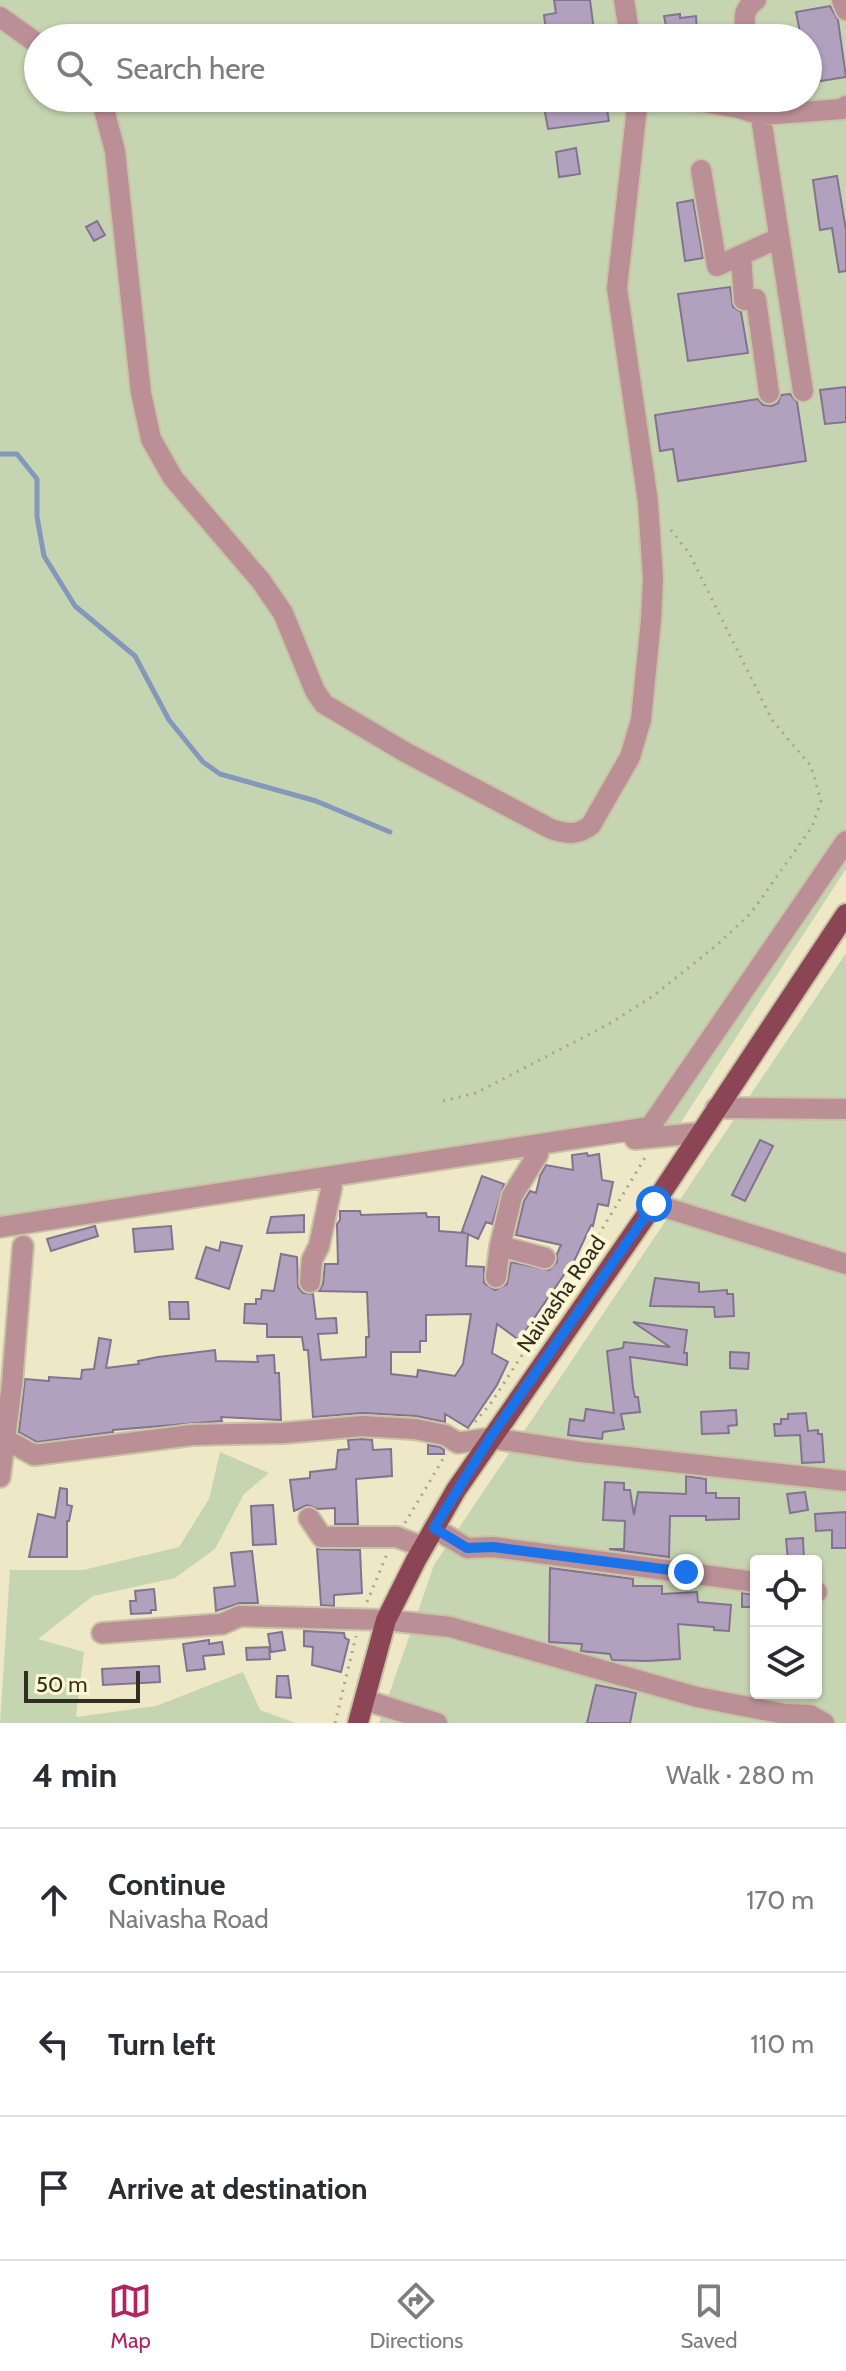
<!DOCTYPE html>
<html lang="en">
<head>
<meta charset="utf-8">
<style>
  body { margin:0; font-family:Cabin,sans-serif; background:#f2f2f3; color:#2b2b33 }
  .controls { position:absolute; right:24px; bottom:24px; display:grid; overflow:hidden; border-radius:8px; box-shadow:0 2px 6px #0004 }
  .controls button { width:72px; height:72px; display:grid; place-items:center; padding:0; border:0; border-bottom:2px solid #e1e1e2; background:#fff; color:#2b2b33; font:40px sans-serif }
  .scale { position:absolute; left:24px; bottom:20px; width:116px; box-sizing:border-box; padding-left:8px; border:4px solid #322f22; border-top:0; font-size:22px; line-height:28px; white-space:nowrap; color:#322f22; -webkit-text-stroke:6px #fcf6d3; paint-order:stroke }
  .stop { position:absolute; width:24px; height:24px; margin:-18px; border:6px solid #1a73e8; border-radius:50%; background:#fff }
  .stop.end { background:#1a73e8; border-color:#fff; box-shadow:0 2px 8px #0008 }
  .list { margin:0; padding:0; list-style:none }
  h2 { display:flex; justify-content:space-between; align-items:center; height:104px; margin:0; padding:0 32px; font-size:34px }
  h2 small { font-size:26px; font-weight:400; color:#7c7c81 }
  .list li { display:grid; grid-template-columns:52px 1fr auto; gap:24px; align-items:center; box-sizing:border-box; height:144px; padding:0 32px; border-top:2px solid #e1e1e2 }
  .list b { display:block; font-size:30px; white-space:nowrap }
  .list p { margin:0; font-size:26px; white-space:nowrap; color:#7c7c81 }
  .list em { font-size:26px; font-style:normal; color:#7c7c81 }
  .icon { flex:none; width:44px; height:44px; fill:none; stroke:currentColor; stroke-width:2; stroke-linecap:round; stroke-linejoin:round }
  .map { position:relative; flex:none; width:846px; height:1723px; overflow:hidden }
  .search { position:absolute; background:#fff; box-shadow:0 2px 6px #0004; left:24px; right:24px; top:24px; height:88px; display:flex; align-items:center; gap:20px; box-sizing:border-box; padding:0 28px; border-radius:44px; color:#7c7c81; font-size:30px }
  .sheet { height:536px; background:#fff }
  nav { display:flex; justify-content:space-around; align-items:center; box-sizing:border-box; height:112px; border-top:2px solid #e1e1e2; background:#fff; font-size:22px; color:#7c7c81 }
  nav a { display:grid; justify-items:center; gap:4px }
  nav .on { color:#b1245d }
  .map>svg:first-child { display:block }
  .green { fill:#c6d5b1; fill-rule:evenodd }
  .lines { fill:none; stroke-linecap:round; stroke-linejoin:round }
  .stream { stroke:#8398ba; stroke-width:5 }
  .building { fill:#b1a1bf; stroke:#83738f; stroke-width:2; fill-rule:evenodd }
  .minor-casing { stroke:#c9c3a5; stroke-width:24 }
  .major-casing { stroke:#c9c3a5; stroke-width:24 }
  .path { stroke:#aaa48a; stroke-width:3; stroke-dasharray:2 6; stroke-linecap:butt }
  .minor { stroke:#ba8f96; stroke-width:20 }
  .major { stroke:#8c4554; stroke-width:20 }
  .route { stroke:#1a73e8; stroke-width:10 }
  .labels { text-anchor:middle; dominant-baseline:central; stroke-width:8; stroke-linejoin:round; paint-order:stroke }
  .street-label { font-size:22px; fill:#322f22; stroke:#fcf6d3 }
</style>
</head>
<body>
<div class="map">
<svg width="846" height="1723" viewBox="0 0 846 1723">
  <rect width="100%" height="100%" fill="#efe8c6"/>
  <path class="green" d="M0,0H846V869L679,1125L0,1233ZM38,38H808V98H38Z
    M846,953V1723H379L434,1565ZM756,1561H816V1693H756Z
    M220,1452L269,1473L244,1494L215,1549L175,1578L93,1596L38,1639L84,1652L76,1717L156,1706L243,1672L260,1710L296,1723H0L10,1570H83L179,1547L209,1499Z"/>
  <g class="lines">
    <path class="stream" d="M0,454H17L37,479V517L44,556L75,606L135,656L169,720L203,762L220,774L316,801L390,832"/>
  </g>
  <path class="building" d="M554,0H590L595,38H547L544,15L556,13Z
    M830,6L838,20L846,77L808,83V38H801L796,12Z
    M680,14V18L696,16L697,32L687,33L688,38H643L642,29L666,26L664,16Z
    M567,98H605L609,121L548,129L544,107L568,101Z
    M576,148L580,174L559,177L556,152Z
    M837,176L846,230V271L839,272L832,228L820,230L813,180Z
    M693,200L703,258L685,261L677,203Z
    M97,221L105,235L94,241L86,227Z
    M730,287L733,307L741,312L748,353L688,361L678,294Z
    M846,387V422L825,424L820,390Z
    M790,394L797,402L806,461L678,481L673,449L660,451L655,415L758,399L763,405L772,406L778,403L781,395Z
    M760,1140L773,1146L745,1201L732,1195Z
    M587,1153L588,1156L599,1154L602,1180L613,1182L608,1206L598,1204L593,1226L591,1225L570,1270L568,1269L519,1340L497,1324L492,1353L508,1362L497,1385L468,1428L445,1414V1422L416,1416L363,1413L313,1417L308,1350H304L302,1337H267V1324L244,1323L245,1304H256V1299H261L262,1290L274,1291L281,1254L297,1257L298,1287L303,1293L313,1294L316,1319L336,1318L337,1333L318,1334L321,1360L366,1357V1337H369L367,1292L319,1291L323,1284L325,1264H338L337,1224L340,1220V1211H360L361,1215L426,1213L427,1217H439V1231L465,1233L462,1231L482,1176L504,1184L492,1224L486,1222L478,1239L468,1234L466,1266L484,1267V1283L495,1290L507,1284L511,1262L549,1270L557,1262V1254L561,1245L516,1235L524,1201L530,1191L536,1193L540,1176L546,1165L573,1170L572,1155ZM471,1314L463,1364L455,1376L418,1370L417,1377L391,1374V1352H420V1341H426V1315Z
    M304,1215V1232L267,1233L271,1217Z
    M95,1226L98,1236L51,1251L47,1239Z
    M171,1226L173,1249L135,1252L133,1229Z
    M221,1242L242,1246L229,1289L196,1278L206,1247L219,1251Z
    M655,1278L699,1283V1292L727,1290V1294H733L734,1316L715,1317L714,1307L650,1306Z
    M169,1302H188L189,1319H170Z
    M633,1322L687,1330L684,1353H687V1365L630,1357L633,1388L635,1397H638L640,1412L621,1414L624,1429L603,1432L602,1439L568,1435L570,1419L584,1421L586,1409L614,1413L607,1351L623,1348L624,1342L670,1347Z
    M99,1338L111,1340L106,1368L139,1364L138,1361L158,1357L215,1350L216,1361L258,1362L257,1356L274,1355L275,1373H279L281,1420L221,1417L222,1421L113,1430V1432L37,1442L19,1432L25,1379L49,1381V1377L81,1379L82,1370L94,1369Z
    M730,1352L749,1353L748,1369L730,1368Z
    M736,1410L737,1425L728,1426L729,1433L702,1434L701,1412Z
    M806,1413L808,1431L818,1430V1434H822L824,1462L802,1463L800,1435L775,1436L774,1424H781V1419H788V1414Z
    M362,1439L372,1440L373,1450L391,1449L392,1476L356,1479L358,1524H335V1508L318,1509L307,1505L294,1511L290,1480L310,1478V1472L336,1469L338,1450L349,1449L348,1440Z
    M428,1445L440,1447L444,1450V1454H428Z
    M686,1476L706,1479V1493H716V1498H739V1519L706,1520V1516H670L669,1557L609,1549H624L625,1521L603,1520L605,1482L624,1483V1490H630L634,1515L638,1492L686,1494Z
    M60,1488L67,1489V1505L72,1506L69,1521H67V1557H29L38,1514L55,1518Z
    M805,1492L808,1510L790,1513L787,1494Z
    M273,1505L276,1544L253,1545L251,1506Z
    M846,1512V1548H832V1530L816,1531L815,1514Z
    M803,1538L804,1561H788L786,1539Z
    M317,1549L360,1550L362,1593L334,1595V1606L321,1605Z
    M252,1551L258,1603H240L216,1611L214,1588L235,1586L231,1553Z
    M550,1568L633,1579V1586H662V1594L697,1592L698,1602L731,1605L729,1631L714,1630V1627L678,1624L680,1659L647,1661L612,1660L610,1654L581,1651L582,1644L549,1642Z
    M154,1589L156,1610H151V1613L131,1614L130,1601H136L135,1591Z
    M742,1593L756,1595V1607H742Z
    M304,1631L344,1633L345,1638L349,1640L341,1672L312,1665L313,1647L304,1646Z
    M282,1632L285,1650L271,1652L268,1634Z
    M209,1640V1644L222,1642L224,1654L203,1656L205,1669L187,1671L183,1644Z
    M269,1647L270,1659L247,1660L246,1648Z
    M159,1666L160,1682L103,1685L102,1669Z
    M277,1676H288L291,1698L276,1697Z
    M596,1685L636,1693L630,1723H587Z"/>
  <g class="lines">
    <g class="minor-casing">
      <path id="minor" d="M624,0L630,38
        M842,0L846,10
        M0,17L38,44
        M747,38C744,22 741,10 756,0
        M101,98L115,151L141,393L151,439L173,478L261,581L283,613L315,691L324,704L405,752L551,829C567,834 577,836 591,825L630,757L641,720L651,620L653,578L648,502L617,288L638,98
        M681,98L738,108L761,115L842,109L846,106
        M758,98L803,391
        M701,170L717,266L779,238
        M741,255L744,300L756,299L769,393
        M716,1108L846,1109
        M635,1139L699,1133
        M654,1204L846,1264
        M0,1227L650,1127L846,841
        M500,1246L545,1258
        M496,1277L500,1246L512,1196L538,1154
        M310,1282L312,1260L319,1246L332,1185
        M5,1439L34,1455L192,1435L284,1433L362,1426L415,1429L445,1435L458,1443L490,1438L582,1452L846,1481
        M0,1477L12,1384L23,1246
        M309,1518L322,1537H397L423,1547
        M434,1528L467,1548L493,1547L756,1582
        M816,1591L817,1592
        M102,1633L222,1624L240,1616L386,1620L450,1627L697,1697L785,1714L810,1715L824,1723
        M365,1700L437,1723"/>
    </g>
    <g class="major-casing">
      <path id="major" d="M358,1723L386,1620L416,1560L456,1490L654,1204L846,914"/>
    </g>
    <path class="path" d="M443,1101L476,1093L609,1024L653,996L718,944L751,913L812,827L821,801L811,766L772,720L689,553L668,526
      M475,1422L491,1403L583,1261L646,1156
      M405,1523L446,1454
      M367,1602L387,1554
      M335,1723L356,1636"/>
    <use href="#minor" class="minor"/>
    <use href="#major" class="major"/>
  </g>
  <g class="lines">
    <path class="route" d="M654,1204L490,1438L434,1528L467,1548L493,1547L686,1572"/>
  </g>
  <g class="labels">
    <g class="street-label">
      <text transform="translate(561 1294) rotate(-55)">Naivasha Road</text>
    </g>
  </g>
</svg>
<div class="controls">
<button><svg class="icon" aria-label="locate" viewBox="0 0 24 24"><circle cx="12" cy="12" r="6"/><path d="M12 2v4M12 18v4M2 12h4M18 12h4"/></svg></button>
<button><svg class="icon" aria-label="layers" viewBox="0 0 24 24"><path d="M12 4l9 5-9 5-9-5zM3 14l9 5 9-5"/></svg></button>
</div>
<div class="scale">50 m</div>
<div class="stop" style="left:654px;top:1204px"></div>
<div class="stop end" style="left:686px;top:1572px"></div>
<div class="search"><svg class="icon" aria-label="search" viewBox="0 0 24 24"><circle cx="10" cy="10" r="6"/><path d="M15 15l6 6"/></svg>Search here</div>
</div>
<section class="sheet">
<h2>4 min<small>Walk · 280 m</small></h2>
<ul class="list">
<li><svg class="icon" aria-label="ahead" viewBox="0 0 24 24"><path d="M12 20V5M6 11l6-6 6 6"/></svg><div><b>Continue</b><p>Naivasha Road</p></div><em>170 m</em></li>
<li><svg class="icon" aria-label="left" viewBox="0 0 24 24"><path d="M17 20v-9H6M10 6l-5 5 5 5"/></svg><div><b>Turn left</b></div><em>110 m</em></li>
<li><svg class="icon" aria-label="arrive" viewBox="0 0 24 24"><path d="M6 21V4h12l-3 4 3 4H6"/></svg><div><b>Arrive at destination</b></div></li>
</ul>
</section>
<nav>
<a class="on"><svg class="icon" aria-label="map" viewBox="0 0 24 24"><path d="M3 6l6-2 6 2 6-2v14l-6 2-6-2-6 2zM9 4v14M15 6v14"/></svg>Map</a>
<a><svg class="icon" aria-label="directions" viewBox="0 0 24 24"><path d="M12 3l9 9-9 9-9-9zM9 14v-3h6M13 9l2 2-2 2"/></svg>Directions</a>
<a><svg class="icon" aria-label="saved" viewBox="0 0 24 24"><path d="M7 4h10v16l-5-4-5 4z"/></svg>Saved</a>
</nav>
</body>
</html>
